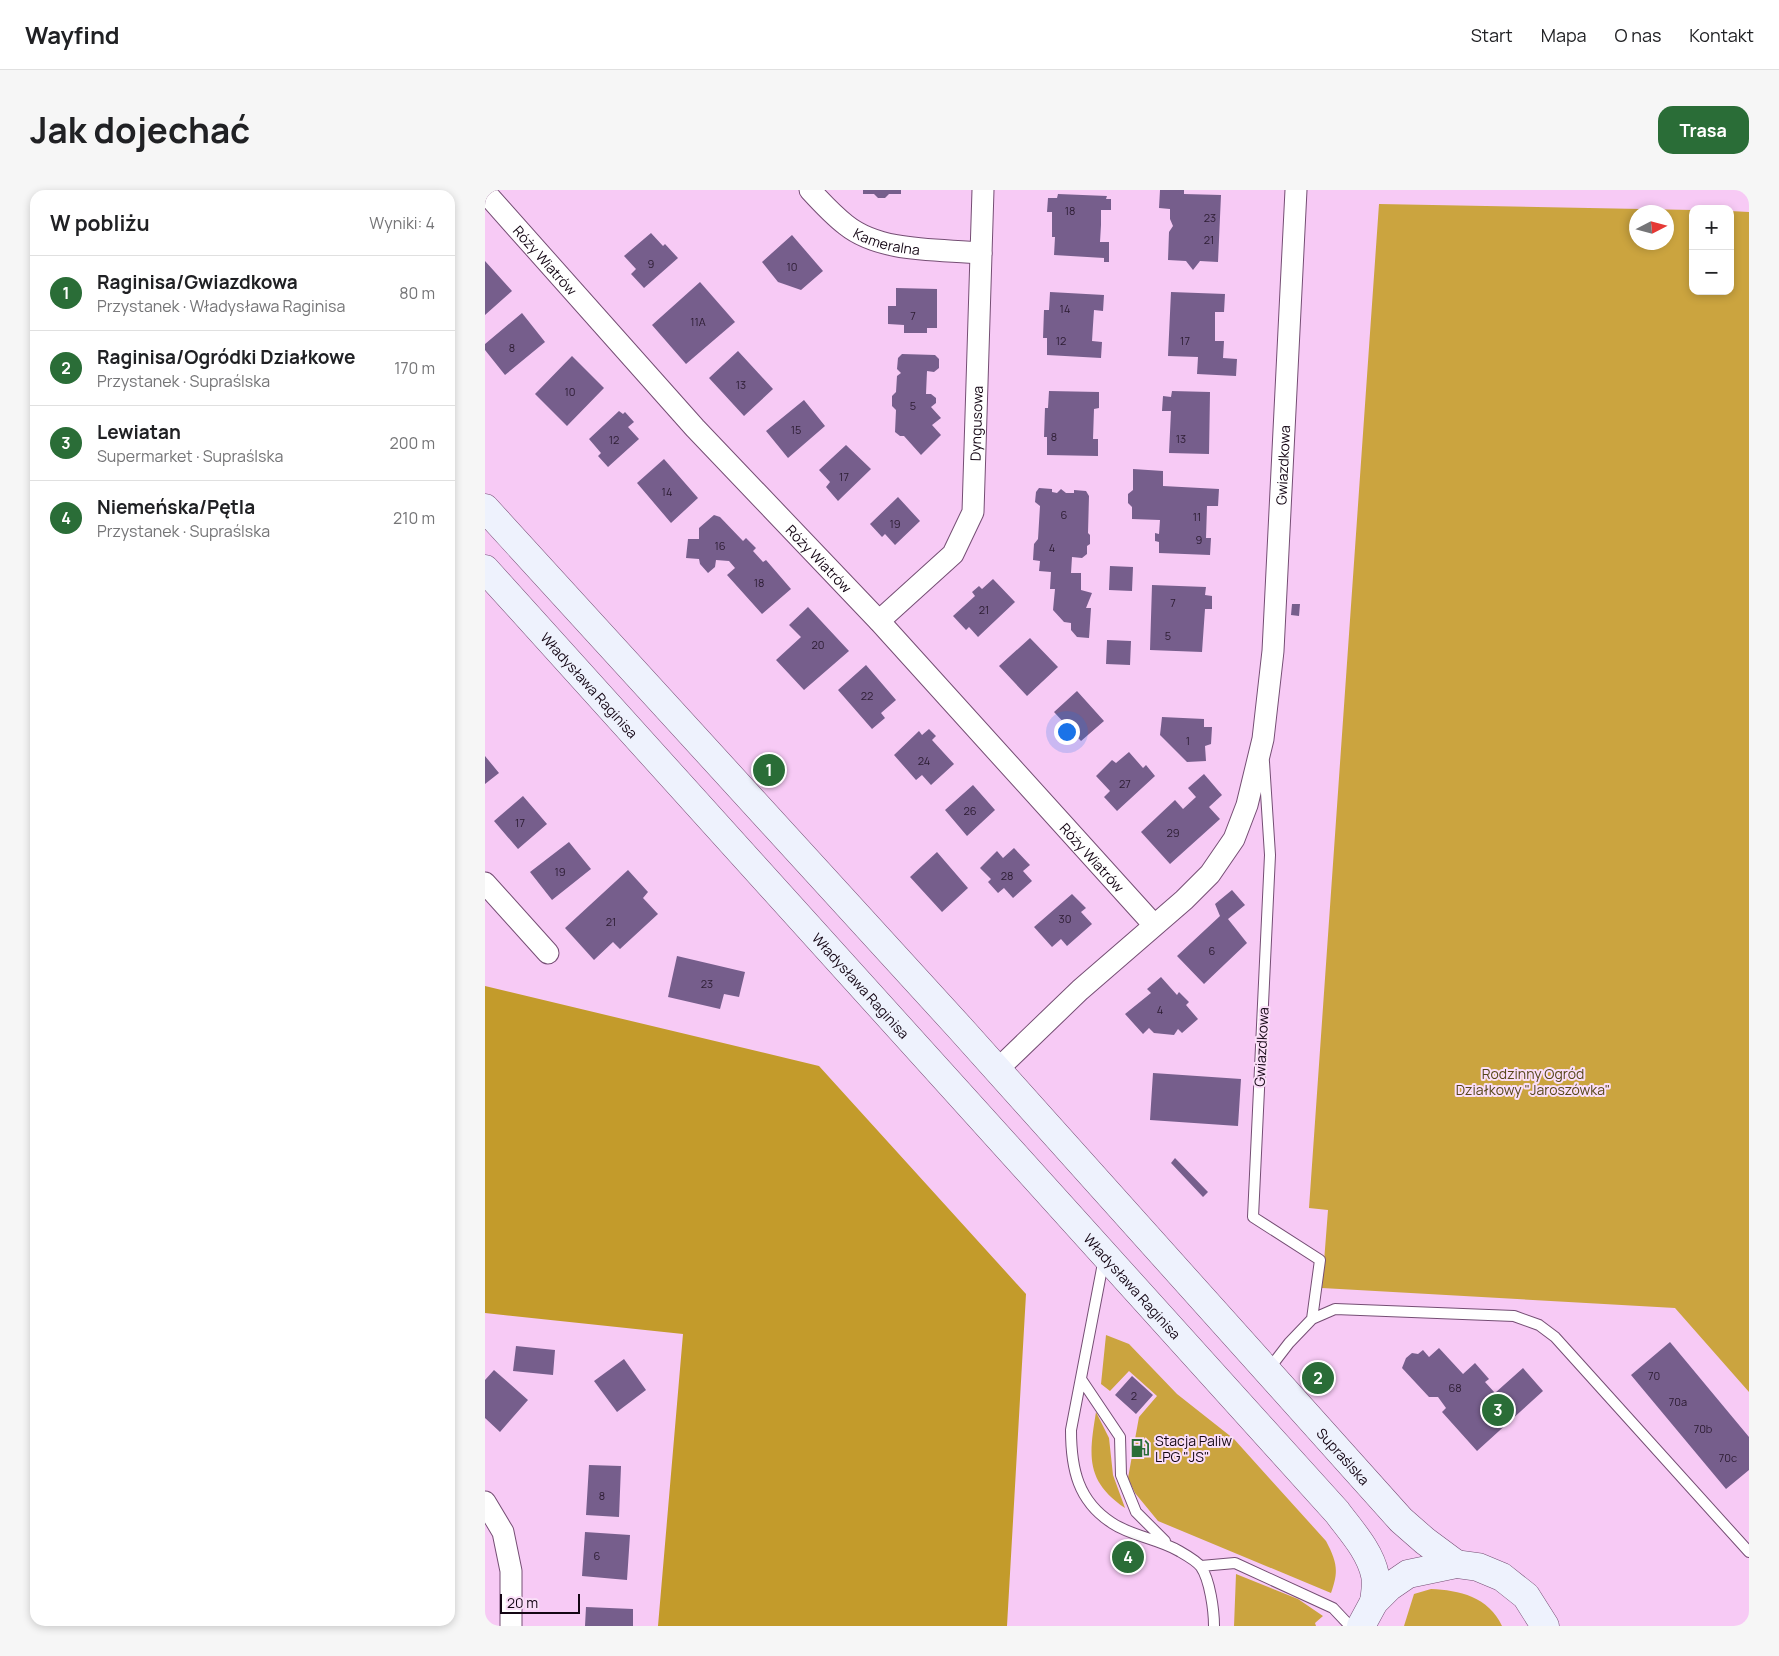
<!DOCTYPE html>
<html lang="pl">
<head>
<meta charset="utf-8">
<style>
  body { margin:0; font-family:Manrope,sans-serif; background:#f6f6f6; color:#202124 }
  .controls { position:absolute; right:15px; top:15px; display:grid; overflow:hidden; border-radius:10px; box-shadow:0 2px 8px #0003 }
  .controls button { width:45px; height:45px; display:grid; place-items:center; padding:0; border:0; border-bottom:1px solid #e0e0e0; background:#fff; color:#202124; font:25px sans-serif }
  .compass { position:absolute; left:1144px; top:15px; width:45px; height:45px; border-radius:50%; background:#fff; box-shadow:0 2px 8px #0003; rotate:84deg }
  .scale { position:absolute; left:15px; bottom:12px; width:80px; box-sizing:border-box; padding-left:5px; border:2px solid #140614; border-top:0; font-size:14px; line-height:18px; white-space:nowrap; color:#140614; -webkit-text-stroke:4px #fadef8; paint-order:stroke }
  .you { position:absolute; left:581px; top:541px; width:18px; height:18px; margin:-12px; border:4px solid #fff; border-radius:50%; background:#1a73e8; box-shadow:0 0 0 8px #1a73e833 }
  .badge { display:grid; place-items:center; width:32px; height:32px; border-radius:50%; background:#2a6d37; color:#fff; font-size:16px; font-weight:700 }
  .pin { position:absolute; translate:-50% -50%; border:2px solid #fff; box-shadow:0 1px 5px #0006 }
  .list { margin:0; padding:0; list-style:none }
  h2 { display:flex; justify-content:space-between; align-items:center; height:65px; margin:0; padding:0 20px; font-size:21px }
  h2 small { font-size:16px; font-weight:400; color:#757577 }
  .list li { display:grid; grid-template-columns:32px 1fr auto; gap:15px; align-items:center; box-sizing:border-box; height:75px; padding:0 20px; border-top:1px solid #e0e0e0 }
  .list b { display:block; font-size:19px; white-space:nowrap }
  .list p { margin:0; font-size:16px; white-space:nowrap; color:#757577 }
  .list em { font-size:16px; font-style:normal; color:#757577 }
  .map { position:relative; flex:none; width:1264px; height:1436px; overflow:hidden; border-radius:15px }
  header { display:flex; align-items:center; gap:30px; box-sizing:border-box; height:70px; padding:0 25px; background:#fff; border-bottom:1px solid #e0e0e0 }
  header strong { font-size:24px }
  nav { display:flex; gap:28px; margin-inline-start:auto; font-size:18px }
  .intro { display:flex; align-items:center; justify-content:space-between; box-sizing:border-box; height:120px; padding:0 30px }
  h1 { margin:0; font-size:35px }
  .button { padding:12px 22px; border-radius:15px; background:#2a6d37; color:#fff; font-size:18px; font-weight:700 }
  main { display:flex; gap:30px; padding:0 30px }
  aside { flex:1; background:#fff; border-radius:15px; box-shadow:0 2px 8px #0003 }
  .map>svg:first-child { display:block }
  .green { fill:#cba43f; fill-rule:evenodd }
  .forest { fill:#c39b2b }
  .building { fill:#765e8c }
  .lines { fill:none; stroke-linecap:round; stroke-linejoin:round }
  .lane-casing { stroke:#754e74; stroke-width:12 }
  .street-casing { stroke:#754e74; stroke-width:23 }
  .secondary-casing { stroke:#754e74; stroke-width:29 }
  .lane { stroke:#fff; stroke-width:10 }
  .street { stroke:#fff; stroke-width:21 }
  .secondary { stroke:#eef2fd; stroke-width:28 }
  .labels { text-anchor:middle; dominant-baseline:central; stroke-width:4; stroke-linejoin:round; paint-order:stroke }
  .number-label { font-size:11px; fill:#2c1c32 }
  .street-label { font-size:14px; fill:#140614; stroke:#fadef8 }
  .park-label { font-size:14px; fill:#57461a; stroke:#fadef8 }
  .poi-label { font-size:14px; fill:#140614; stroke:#fadef8; text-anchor:start }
</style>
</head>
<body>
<header>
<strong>Wayfind</strong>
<nav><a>Start</a><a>Mapa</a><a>O nas</a><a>Kontakt</a></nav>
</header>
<div class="intro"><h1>Jak dojechać</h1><a class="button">Trasa</a></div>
<main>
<aside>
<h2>W pobliżu<small>Wyniki: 4</small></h2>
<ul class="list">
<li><span class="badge">1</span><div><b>Raginisa/Gwiazdkowa</b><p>Przystanek · Władysława Raginisa</p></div><em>80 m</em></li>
<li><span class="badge">2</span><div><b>Raginisa/Ogródki Działkowe</b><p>Przystanek · Supraślska</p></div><em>170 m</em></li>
<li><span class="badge">3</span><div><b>Lewiatan</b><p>Supermarket · Supraślska</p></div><em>200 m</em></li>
<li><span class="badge">4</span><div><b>Niemeńska/Pętla</b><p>Przystanek · Supraślska</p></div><em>210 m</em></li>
</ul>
</aside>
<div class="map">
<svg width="1264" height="1436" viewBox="0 0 1264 1436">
  <rect width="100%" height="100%" fill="#f7caf5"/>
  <path class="green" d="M894,14L1208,20V101H1245V21L1264,22V1202L1190,1118L837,1098L843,1020L824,1018ZM1152,22H1182V52H1152Z
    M621,1145L644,1154L692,1204L749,1249L841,1351C852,1372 854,1381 846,1403L673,1331L650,1303L643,1288L654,1227L672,1206L644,1181L625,1201L616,1194Z
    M611,1222L624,1248L628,1285L640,1318C600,1291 604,1265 611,1222Z
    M751,1384L813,1409L838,1426L830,1433L831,1436H749Z
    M946,1399C974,1400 1004,1407 1017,1436H919L929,1404Z"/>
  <path class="forest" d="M0,796L334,876L541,1104L522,1436H173L198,1144L0,1123Z"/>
  <path class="building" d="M378,0H416V4H404L400,8H393L389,4H378Z
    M675,0H699V4L736,5L733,72L715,71L708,80L701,71L683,70L684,42L688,36L685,29V19L674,18Z
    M573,4L622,6L621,9H626V20H616V35L615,52H624V72H619V68L569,65L570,47H567V22H562L563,8H572Z
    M166,43L178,56L180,54L193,68L159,98L146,84L151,79L139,66Z
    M307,45L338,81L316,100L293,92L277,72Z
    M0,71L27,101L0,125Z
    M215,92L250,132L201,174L167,135Z
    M411,98L452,99V138H442V143H419V135L403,134V116H411Z
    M565,102L619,105L618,121L609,120L608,135L607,151L617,152L616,168L562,165V148H558L559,120H564Z
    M686,102L740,104L739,122H730V151H739L738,168L752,169L751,186L712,184L713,167L683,166Z
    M37,123L60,152L20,185L0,160V154Z
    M253,161L288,199L259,226L224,188Z
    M417,164L450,165L454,169V178L449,182L442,181L441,204H446L451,208V213L446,217L456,228L447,235L456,245L436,265L419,246H415L410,242L411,220L407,216V206L411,202L412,186L416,183L412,179L413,168Z
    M87,166L119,198L82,236L50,204Z
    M564,201L614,202V218L609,219L608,249H613V266L562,265V247H559L560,218H563Z
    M687,201L725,202L724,264L684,263L686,221H677L678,206L686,207Z
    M319,210L340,236L303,268L281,241Z
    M134,221L138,224L140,222L149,232L143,237L154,249L123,277L113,266L116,263L104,249Z
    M361,255L386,279L353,311L341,297L345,292L334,280Z
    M179,269L213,308L186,333L152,293Z
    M648,279L678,281V296L734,299L733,316H722L721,348H726L725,365L674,363V352L670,351V343L674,344L675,330L647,329V317L643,313V304L648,300Z
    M554,298L567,299V302L572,303L576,299L581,303H589V300L601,301L604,306L603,343L605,345V354L602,356V364L597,368L587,367L586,383H596V400L607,403L601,418H606L604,448L592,447L586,440V433L579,432L568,420L570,399H565L566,382L554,381L555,371L548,370L549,354L553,349L555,316L550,312L551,302Z
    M413,307L435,331L410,355L400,344L397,347L385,334Z
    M229,325L235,327L258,351L261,348L271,358L268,361L278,372L281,370L306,399L277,424L242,385L250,378L244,371L231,370L230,377L223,383L215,374L214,369L201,368L203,349H214V338Z
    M625,376L648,377L647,401L624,400Z
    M508,389L530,412L493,447L484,437L481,440L468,426L490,406L487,402L494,396L497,399Z
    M667,395L721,397L720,405L727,406V419H720L717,462L665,460Z
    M807,414H815L814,426L806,425Z
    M323,417L364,461L319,500L291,470L316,447L304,435Z
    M545,448L573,477L542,506L514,476Z
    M622,450L646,451L645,475L621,474Z
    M381,475L411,510L396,523L400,528L387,539L353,500Z
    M592,501L619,531L596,551L569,522Z
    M677,527L719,529V537H727L726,554L720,556L721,571L702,572L675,545Z
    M444,539L451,546L447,550L469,574L446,595L437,585L431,590L409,565L434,541L437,545Z
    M644,562L658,578L661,575L670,586L632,621L619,607L625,601L611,586L627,570L631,573Z
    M0,566L14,583L0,594Z
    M719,584L737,605L724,617L735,629L685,674L656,642L690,610L698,619L711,607L703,598Z
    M488,595L510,620L482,646L460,620Z
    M38,606L62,634L33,659L9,631Z
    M84,652L106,679L67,710L45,682Z
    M529,658L545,675L538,681L547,691L528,708L519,698L513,703L503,692L506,689L495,678L512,661L518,668Z
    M452,662L483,698L457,722L425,687Z
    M143,680L163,702L158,708L173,724L135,759L128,752L109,770L80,738Z
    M747,700L760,715L743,729L762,753L719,794L692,766L735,726L730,714Z
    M587,704L601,718L596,722L607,734L582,756L576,749L567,757L549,737Z
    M192,766L260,782L254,807L239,804L235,819L183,807Z
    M676,787L692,805L694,802L704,812L701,815L713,829L697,843L693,839L689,845L669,843L664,838L658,844L640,824L666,803L662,799Z
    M668,883L756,889L753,936L665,930Z
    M690,968L723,1002L718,1007L686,973Z
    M1185,1152L1264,1247V1280L1241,1299L1146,1185Z
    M31,1156L70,1160L68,1185L28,1181Z
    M954,1158L978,1184L990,1173L1004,1189L1000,1192L1010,1203L1038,1178L1058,1201L992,1261L957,1222L961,1218L953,1207H944L917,1178L921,1168L927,1163L933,1164L938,1160L944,1167Z
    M139,1169L161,1200L132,1222L109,1191Z
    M9,1180L43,1210L15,1242L0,1228V1190Z
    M647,1186L668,1205L651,1224L630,1205Z
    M104,1275L136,1276L134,1327L101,1325Z
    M100,1342L145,1345L142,1390L97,1386Z
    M101,1417L148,1419V1436H100Z"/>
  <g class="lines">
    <g class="lane-casing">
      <path id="lane" d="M779,572L785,665L768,1027L835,1070L827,1129
        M619,1068L586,1240C586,1279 593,1311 627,1333C646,1346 674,1349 694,1361C701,1365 712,1371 716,1377C725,1390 729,1421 729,1436
        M784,1179L804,1153L827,1129L850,1119L1029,1126L1054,1135L1070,1147L1264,1362
        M596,1189L635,1247L636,1285L651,1322L680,1351
        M716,1376L750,1373L848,1418L865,1436"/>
    </g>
    <g class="street-casing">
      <g id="street">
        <path id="s1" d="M325,0C336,12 348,25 361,35C396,63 454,59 496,63"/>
        <path id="s2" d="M0,2L210,238L394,431L669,735"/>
        <path id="s3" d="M394,431L468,364L488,322L498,0"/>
        <path d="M0,693L63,763"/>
        <path id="s4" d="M512,880L595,800L699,710L725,684L749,649L762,615L778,549L788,461L811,0"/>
        <path d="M0,1312L18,1342L26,1381V1436"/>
      </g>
    </g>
    <g class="secondary-casing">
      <g id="secondary">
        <path id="s5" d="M0,318L475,838L916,1330L940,1351L971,1374"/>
        <path id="s6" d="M0,379L852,1322C866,1341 885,1361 890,1385C892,1393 890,1404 889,1412"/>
        <path d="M876,1436L889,1412L904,1397L923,1384L971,1374L993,1377L1017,1387L1041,1406L1060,1436"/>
      </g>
    </g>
    <use href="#lane" class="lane"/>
    <use href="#street" class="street"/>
    <use href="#secondary" class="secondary"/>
  </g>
  <defs>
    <g id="fuel-bare" transform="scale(1.5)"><path d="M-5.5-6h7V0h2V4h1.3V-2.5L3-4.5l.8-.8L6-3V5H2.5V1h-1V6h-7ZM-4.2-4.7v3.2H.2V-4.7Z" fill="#2a6d37" stroke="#fadef8" stroke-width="2.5" paint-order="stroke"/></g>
  </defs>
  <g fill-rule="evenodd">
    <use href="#fuel-bare" x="655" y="1258"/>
  </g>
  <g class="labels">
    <g class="number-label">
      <text x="585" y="20">18</text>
      <text x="725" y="27">23</text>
      <text x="724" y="49">21</text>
      <text x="166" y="73">9</text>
      <text x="307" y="76">10</text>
      <text x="580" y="118">14</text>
      <text x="428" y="125">7</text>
      <text x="213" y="131">11A</text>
      <text x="576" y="150">12</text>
      <text x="700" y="150">17</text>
      <text x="27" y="157">8</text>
      <text x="256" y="194">13</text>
      <text x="85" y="201">10</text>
      <text x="428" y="215">5</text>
      <text x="311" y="239">15</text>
      <text x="569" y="246">8</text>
      <text x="696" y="248">13</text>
      <text x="129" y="249">12</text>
      <text x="359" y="286">17</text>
      <text x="182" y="301">14</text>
      <text x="579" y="324">6</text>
      <text x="712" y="326">11</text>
      <text x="410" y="333">19</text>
      <text x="714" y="349">9</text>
      <text x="235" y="355">16</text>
      <text x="567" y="357">4</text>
      <text x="274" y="392">18</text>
      <text x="688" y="412">7</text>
      <text x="499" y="419">21</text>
      <text x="683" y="445">5</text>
      <text x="333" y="454">20</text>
      <text x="382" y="505">22</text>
      <text x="703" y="550">1</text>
      <text x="439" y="570">24</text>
      <text x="640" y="593">27</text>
      <text x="485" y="620">26</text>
      <text x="35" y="632">17</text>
      <text x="688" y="642">29</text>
      <text x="75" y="681">19</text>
      <text x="522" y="685">28</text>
      <text x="580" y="728">30</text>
      <text x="126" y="731">21</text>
      <text x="727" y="760">6</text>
      <text x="222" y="793">23</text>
      <text x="675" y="819">4</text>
      <text x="1169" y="1185">70</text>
      <text x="970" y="1197">68</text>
      <text x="649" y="1205">2</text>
      <text x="1193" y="1211">70a</text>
      <text x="1218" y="1238">70b</text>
      <text x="1243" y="1267">70c</text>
      <text x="117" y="1305">8</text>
      <text x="112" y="1365">6</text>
    </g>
    <g class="street-label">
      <text stroke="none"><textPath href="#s1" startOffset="95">Kameralna</textPath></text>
      <text stroke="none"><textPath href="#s2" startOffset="91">Róży Wiatrów</textPath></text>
      <text stroke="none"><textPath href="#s3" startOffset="235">Dyngusowa</textPath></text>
      <text stroke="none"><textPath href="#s4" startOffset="711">Gwiazdkowa</textPath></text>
      <text stroke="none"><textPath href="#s2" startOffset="496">Róży Wiatrów</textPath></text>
      <text stroke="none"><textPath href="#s6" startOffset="156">Władysława Raginisa</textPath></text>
      <text stroke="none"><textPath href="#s2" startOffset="901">Róży Wiatrów</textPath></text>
      <text stroke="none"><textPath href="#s6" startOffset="561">Władysława Raginisa</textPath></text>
      <text transform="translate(776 857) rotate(-87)">Gwiazdkowa</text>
      <text stroke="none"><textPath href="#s6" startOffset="966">Władysława Raginisa</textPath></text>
      <text stroke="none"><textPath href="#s5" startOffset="1279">Supraślska</textPath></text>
    </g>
    <g class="park-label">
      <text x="1048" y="883">Rodzinny Ogród<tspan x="1048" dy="16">Działkowy "Jaroszówka"</tspan></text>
    </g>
    <g class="poi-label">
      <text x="670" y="1250">Stacja Paliw<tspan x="670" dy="16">LPG "JS"</tspan></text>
    </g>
  </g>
</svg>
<div class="controls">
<button>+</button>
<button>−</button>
</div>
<svg class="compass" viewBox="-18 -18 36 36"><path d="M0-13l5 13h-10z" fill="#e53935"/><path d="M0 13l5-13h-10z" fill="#757577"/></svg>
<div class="scale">20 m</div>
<div class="you"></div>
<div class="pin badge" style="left:284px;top:580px">1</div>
<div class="pin badge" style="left:833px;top:1188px">2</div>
<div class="pin badge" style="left:1013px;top:1220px">3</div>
<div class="pin badge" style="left:643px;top:1367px">4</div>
</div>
</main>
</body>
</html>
